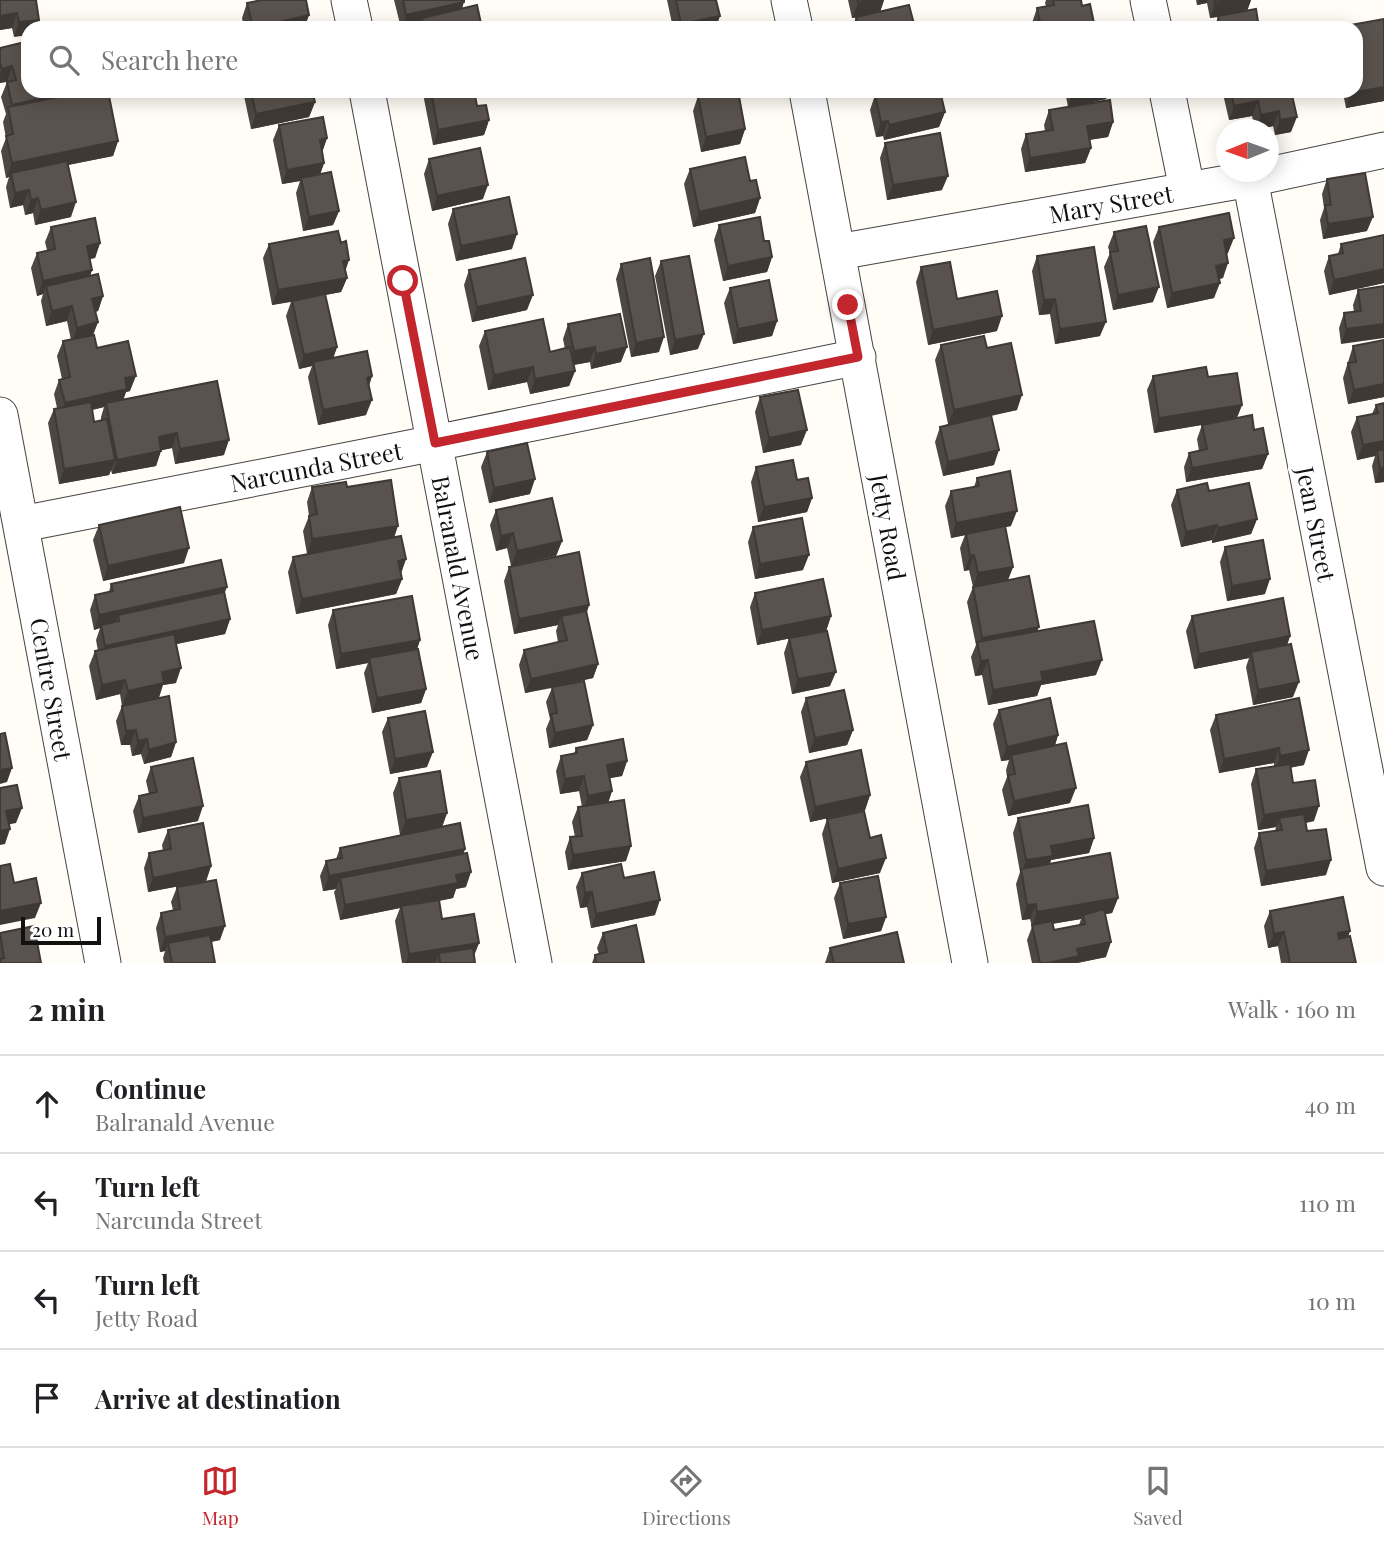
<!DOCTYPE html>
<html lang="en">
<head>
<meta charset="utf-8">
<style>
  body { margin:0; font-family:"Playfair Display",serif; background:#f6f6f6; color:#202124 }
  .compass { position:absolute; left:1216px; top:119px; width:63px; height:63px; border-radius:50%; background:#fff; box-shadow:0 4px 18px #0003; rotate:269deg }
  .scale { position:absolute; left:21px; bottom:18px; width:80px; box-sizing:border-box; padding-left:7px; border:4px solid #111; border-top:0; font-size:19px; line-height:24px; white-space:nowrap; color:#111; -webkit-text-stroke:5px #fff; paint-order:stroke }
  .stop { position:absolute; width:21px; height:21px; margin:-16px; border:5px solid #c4262e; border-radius:50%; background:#fff }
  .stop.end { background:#c4262e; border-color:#fff; box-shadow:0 2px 7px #0008 }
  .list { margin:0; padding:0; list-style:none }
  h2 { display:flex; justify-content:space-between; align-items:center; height:91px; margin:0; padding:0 28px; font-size:30px }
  h2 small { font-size:23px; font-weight:400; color:#757577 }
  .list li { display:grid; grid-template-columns:46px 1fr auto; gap:21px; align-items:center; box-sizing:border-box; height:98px; padding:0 28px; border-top:2px solid #e0e0e0 }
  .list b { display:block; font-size:26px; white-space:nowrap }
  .list p { margin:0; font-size:23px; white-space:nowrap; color:#757577 }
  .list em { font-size:23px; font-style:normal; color:#757577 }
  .icon { flex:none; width:38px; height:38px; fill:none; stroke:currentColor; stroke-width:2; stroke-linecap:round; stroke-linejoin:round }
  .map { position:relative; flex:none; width:1384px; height:963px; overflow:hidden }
  .search { position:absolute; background:#fff; box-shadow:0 4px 18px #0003; left:21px; right:21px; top:21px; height:77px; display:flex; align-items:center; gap:18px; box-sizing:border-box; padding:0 24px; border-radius:21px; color:#757577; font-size:26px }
  .sheet { height:483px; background:#fff }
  nav { display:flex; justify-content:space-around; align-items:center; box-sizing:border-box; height:98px; border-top:2px solid #e0e0e0; background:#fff; font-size:19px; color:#757577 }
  nav a { display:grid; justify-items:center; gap:4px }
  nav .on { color:#c4262e }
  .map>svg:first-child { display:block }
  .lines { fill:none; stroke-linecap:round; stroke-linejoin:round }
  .minor-casing { stroke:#444; stroke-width:37 }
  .minor { stroke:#fff; stroke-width:35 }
  .wall { fill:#4d4742; fill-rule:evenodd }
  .shaded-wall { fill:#3f3936 }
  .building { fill:#5a524d; stroke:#3f3936; stroke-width:2 }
  .route { stroke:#c4262e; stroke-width:9 }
  .labels { text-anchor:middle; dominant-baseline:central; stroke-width:7; stroke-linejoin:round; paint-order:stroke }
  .street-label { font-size:24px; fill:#111; stroke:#fff }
</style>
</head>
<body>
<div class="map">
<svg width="1384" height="963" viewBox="0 0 1384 963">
  <rect width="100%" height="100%" fill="#fffdf5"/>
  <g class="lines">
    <g class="minor-casing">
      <path id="minor" d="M349,0L355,28
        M789,0L795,28
        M1148,0L1154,28
        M367,91L534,963
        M807,91L970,963
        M1167,91L1187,189
        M1250,179L1384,868
        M838,252L1250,179L1384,150
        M0,415L103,963
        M22,524L435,443L858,357"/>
    </g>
    <use href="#minor" class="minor"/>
  </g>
  <path class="wall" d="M0,0H36L14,37L12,28L0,30Z
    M394,0H464L462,9L482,28H418V26L410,28H401Z
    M667,0H716V28H673Z
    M848,0H886H884L880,12L915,28H852L856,17L863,16L852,18Z
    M1046,0H1081L1082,6L1094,23L1092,28H1033L1032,23L1037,8L1046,6L1045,3Z
    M1196,0H1251L1247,11L1259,28H1214L1218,17L1210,18L1207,3L1197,5Z
    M247,3L309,15L304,28H244L242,18Z
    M1384,19V101L1346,108L1343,93L1332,95V91H1356Z
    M0,48L28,91H123V93L109,97L118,141L113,156L68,165L71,217L35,225L33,213L25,215L23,205L10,208L6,187L9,177L6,178L1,151L6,138L3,122L6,114L1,97L7,82L0,83Z
    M243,91H312L315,102L309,117L251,129Z
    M427,91H474L477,106L489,120L484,135L433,145L424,99Z
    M878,91H940L945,112L939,127L884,140L883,136L876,137L870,110L875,95H877Z
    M1065,91H1109L1106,99L1074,106L1113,122L1108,137L1089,140L1091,148L1085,163L1025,172L1021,149L1026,134L1045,131L1044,125L1049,110L1068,107Z
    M1224,91H1291V132L1275,135L1273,126L1255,130L1252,116L1229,120L1223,94Z
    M698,96L745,129L740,144L701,152L693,111Z
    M279,125L327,138L322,152L324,163L320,174L339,211L333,225L303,231L296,193L300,181L282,184L273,140Z
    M885,143L942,190L887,200L880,158Z
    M429,159L483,199L432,211L424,174Z
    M690,169L750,181L760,198L755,213L693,227L684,184Z
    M1327,179L1367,231L1323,239L1320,220L1324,208L1322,194Z
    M453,209L512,249L456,261L448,224Z
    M719,225L764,241L772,257L767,272L723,281L714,240Z
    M51,227L100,243L95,258L90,259L92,270L90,276L103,296L98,311L95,312L98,322L93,335L97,348L130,391L126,392L123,399L224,455L175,464L172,448L161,450L156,466L112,474L111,470L109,475L59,484L48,423L54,409L57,408L54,394L59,380L62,379L57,356L63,341L71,340L67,321L46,326L41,301L43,294L37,296L31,268L37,253L47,250L45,242ZM104,407L101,417V420L94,422L92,410Z
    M1159,227L1228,253L1227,254L1223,278L1219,279L1214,298L1167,308L1153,242Z
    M1114,232L1153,302L1113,310L1104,267L1110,253L1108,247Z
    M1384,235V283L1329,295L1324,271L1329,256L1338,254L1341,244Z
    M269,244L345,270L347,278L341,292L325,295L337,347L333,358L372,376L369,386L366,415L318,425L308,377L312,366L299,369L286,316L291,302L272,305L263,258Z
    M1037,256L1100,336L1055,344L1050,314L1039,315L1032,271Z
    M661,261L698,349L670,355L655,276Z
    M621,264L659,352L631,357L616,279Z
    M921,267L957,299L997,331L928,345L916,282Z
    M469,270L527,310L472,322L464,285Z
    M1384,286L1341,344L1339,328L1344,313L1354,312L1353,305L1358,290Z
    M730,288L777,321L772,336L733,344L724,303Z
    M568,324L621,362L591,369L590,362L573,365L575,371L569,386L530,394L527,382L488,390L479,346L485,331L550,352L565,349L563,339Z
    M1384,340V397L1348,404L1343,378L1353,346Z
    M941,345L987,348L1017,410L991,416L994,465L943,476L935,442L940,427L948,424L935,360Z
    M1153,376L1208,377L1242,405L1237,418L1254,430L1268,454L1262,469L1186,482L1184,467L1189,453L1199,451L1197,439L1202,425L1154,433L1147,390Z
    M760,397L801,445L763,453L755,412Z
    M1384,403V482L1375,483L1372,466L1375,456L1357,460L1351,432L1357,417L1372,414L1376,405Z
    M487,452L530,494L489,503L481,467Z
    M756,467L812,498L807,512L758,522L751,482Z
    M977,478L1011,526L1005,527L1013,567L1008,580L1037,631L1096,675L1041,685L1037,696L988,705L982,675L975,676L971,657L976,645L967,602L973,587L969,570L964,571L960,548L965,535L951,538L945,506L951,491L974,487Z
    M312,487H347L394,537L406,559L401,574L402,579L396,594L296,614L288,572L293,557L322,552L307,554L303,531L309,516L307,502Z
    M1177,490L1209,491L1257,519L1251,534L1212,543V540L1181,547L1171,505Z
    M496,510L562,541L556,556L511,566L507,548L496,551L490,525Z
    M99,525L184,563L103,581L93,540Z
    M753,527L803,570L755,579L748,542Z
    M1225,547L1265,594L1227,601L1220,562Z
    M509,567L589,605L587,612L598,664L593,678L575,682L593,725L587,740L549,748L546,729L550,719L546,702L552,688L525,693L519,665L524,650L558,642L556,631L558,625L514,634L504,581Z
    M111,584L225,592L230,619L225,634L176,644V683L163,685L122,706L120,694L96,700L89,666L95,651H98L96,640L100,628L94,630L90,610L95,595L109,592Z
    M755,593L831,616L826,631L757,645L750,607Z
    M333,610L420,640L417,649L426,689L421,703L372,713L364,673L368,663L336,669L328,625Z
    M1192,616L1290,636L1287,645L1293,697L1253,705L1246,667L1249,658L1194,669L1186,631Z
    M789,638L830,686L792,694L784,653Z
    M806,698L853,730L847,745L809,753L801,712Z
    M1299,698L1304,765L1291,767L1293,783L1314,821L1306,823L1307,831L1326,875L1261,886L1254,848L1259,833L1275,831L1276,827L1258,830L1251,784L1256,769L1274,766V763L1219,773L1210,730L1216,715Z
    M122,706L176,742L171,757L144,764L141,754L132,756L130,745H121L116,721Z
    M999,710L1058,735L1055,746L1070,803L1008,816L1002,790L1007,777L1006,770L1009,760L1001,761L993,724Z
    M388,718L427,767L390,774L382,732Z
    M576,748L627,761L622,776L609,778L612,791L608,803L626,861L568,870L565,852L570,837H575L572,822L578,807H582L579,791L560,794L556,771L561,756L574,754Z
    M806,762L870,795L865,810L810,822L800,777Z
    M151,767L198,821L138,833L133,811L139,796L149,794L146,781Z
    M399,778L447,813L442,827L465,849L463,854L466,887L456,889L453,898L439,901L442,919L479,943L474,956L475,963H402L395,921L400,908L340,920L334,892L336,889L323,891L320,876L326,861L336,859L340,848L400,835L393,793Z
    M1018,818L1094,838L1089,853L1051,860L1050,864L1118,898L1112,913L1105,914L1106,957L1077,963H1032L1027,940L1032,927L1030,919L1022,920L1016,884L1020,872L1013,833ZM1081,919L1079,925L1054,930L1052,924Z
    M827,819L870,838L880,873L832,883L822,834Z
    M168,830L211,866L206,881L148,892L144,868L149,853L163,851L162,845Z
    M582,873L624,878L655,915L591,928L587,907L580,908L576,887Z
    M840,883L886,917L881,931L843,939L834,898Z
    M177,887L220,940L211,942L215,963H164L163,958L165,951L160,952L156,928L161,913L173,910L171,902Z
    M1270,911L1350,931L1348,937L1356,963H1281L1278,946L1268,948L1264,926Z
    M0,933L41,963H0Z
    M603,933L644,963H592L595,955L599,954L597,948Z
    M830,948L904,963H825Z"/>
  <path class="shaded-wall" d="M873,0H886H884L880,12L852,18L858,3Z
    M1199,0H1208L1207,3L1197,5Z
    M1232,0H1251L1247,11L1210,18L1215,3Z
    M464,2L459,17L422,18L418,26L410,28H402L406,15Z
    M17,13L12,28L0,30V16Z
    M309,15L304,28H273L275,23Z
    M720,16L716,28H679L681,24Z
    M39,20L36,28H28V35L14,37L19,22Z
    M1094,23L1092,28H1069Z
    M12,66L7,81L0,83V74L2,69Z
    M1384,87V101L1346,108L1351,93Z
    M50,91H85L83,97L9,114L12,105L41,93Z
    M88,91H123V93L84,102Z
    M690,91H707L688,95Z
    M1080,91H1109L1106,99L1068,107L1073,92Z
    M1334,91H1344L1343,93L1332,95Z
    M1258,101L1252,116L1229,120L1234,106Z
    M315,102L309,117L251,129L256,114Z
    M1279,111L1273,126L1256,130L1261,115Z
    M945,112L939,127L884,140L889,125Z
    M1297,117L1291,132L1275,135L1280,120Z
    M489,120L484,135L433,145L438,130Z
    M888,121L883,136L876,137L881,122Z
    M1113,122L1108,137L1082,141L1087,126Z
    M745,129L740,144L701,152L706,137Z
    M327,138L322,153L320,140Z
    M118,141L113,156L12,176L11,173L9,177L6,178L12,163Z
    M1091,148L1085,163L1025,172L1030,158Z
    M324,163L319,178H301L300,181L282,184L287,170Z
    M948,176L942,190L887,200L893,185Z
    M488,185L483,199L432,211L437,196Z
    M29,190L23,205L10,208L15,193Z
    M38,198L33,213L25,215L31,200Z
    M760,198L755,213L693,227L699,212Z
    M76,202L71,217L35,225L41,210Z
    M339,211L333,225L303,231L309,217Z
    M1373,217L1367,231L1323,239L1328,224Z
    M517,234L512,249L456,261L461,246Z
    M1234,238L1228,253L1219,255L1224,240Z
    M100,243L95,258L82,260L87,246Z
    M772,257L767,272L723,281L728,266Z
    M349,260L344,275L343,261Z
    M1228,263L1223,278L1211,281L1216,266Z
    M1384,269V283L1329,295L1334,280Z
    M92,270L87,285L46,286L43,294L37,296L43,281Z
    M347,278L341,292L272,305L278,290Z
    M1220,283L1214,298L1167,308L1172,293Z
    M1159,287L1153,302L1113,310L1118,295Z
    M533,295L527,310L472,322L477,307Z
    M103,296L98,311L87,314L92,299Z
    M1055,299L1050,314L1039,315L1044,300Z
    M72,306L67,321L46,326L52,311Z
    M1002,316L997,331L928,345L933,330Z
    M777,321L772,336L733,344L738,329Z
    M98,322L92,337L72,342L77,328Z
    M1106,322L1100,336L1055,344L1060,329Z
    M1384,324V338L1341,344L1346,329Z
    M704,334L698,349L670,355L675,340Z
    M664,337L659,352L631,357L636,343Z
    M337,347L332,362H313L312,366L299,369L304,355Z
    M595,347L590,362L568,366L574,351Z
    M627,347L621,362L591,369L596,354Z
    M533,367L527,382L488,390L494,375Z
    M575,371L569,386L530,394L535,379Z
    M136,376L130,391L126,392L122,404L106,403L104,407L59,418L65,403L125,378Z
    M372,376L367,391V378Z
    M1384,384V397L1348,404L1354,390Z
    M1022,395L1017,410L948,424L954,410Z
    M372,400L366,415L318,425L323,410Z
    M1242,405L1236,419L1154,433L1159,418Z
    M807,430L801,445L763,453L769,438Z
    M177,433L172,448L154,452L159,437Z
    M229,440L224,455L175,464L180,449Z
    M1384,441V454L1377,451L1375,456L1357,460L1363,445Z
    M999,450L994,465L943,476L948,462Z
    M161,451L156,466L112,474L117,460Z
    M1268,454L1262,469L1186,482L1192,468Z
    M115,460L109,475L59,484L64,469Z
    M1384,468V482L1375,483L1380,469Z
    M535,479L530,494L489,503L494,488Z
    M812,498L807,512L758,522L764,507Z
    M1017,511L1011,526L951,538L956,523Z
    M1257,519L1251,534L1212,543L1218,528Z
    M1217,525L1212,540L1181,547L1186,532Z
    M398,526L393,541L307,554L312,539Z
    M513,533L507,548L496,551L501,536Z
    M562,541L556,556L511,566L517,551Z
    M189,548L184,563L103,581L108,566Z
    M809,555L803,570L755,579L760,564Z
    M974,555L969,570L964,571L970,556Z
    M406,559L400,574L398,561Z
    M1013,567L1007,582L973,588L978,573Z
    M402,579L396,594L296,614L302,599Z
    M1270,579L1265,594L1227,601L1232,586Z
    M227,587L221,602L119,621L118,615L114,625H101L100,628L94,630L99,615Z
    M589,605L584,620L561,616L558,625L514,634L519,619Z
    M831,616L826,631L757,645L762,630Z
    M230,619L225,634L100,660L105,646Z
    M1039,627L1033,642L978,650L982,638Z
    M1290,636L1285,651L1251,652L1249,658L1194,669L1199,654Z
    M420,640L415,655L369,658L368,663L336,669L341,654Z
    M988,660L982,675L975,676L981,661Z
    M1102,660L1096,675L1041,685L1037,696L988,705L993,690L1041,672Z
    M598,664L593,678L525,693L531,679Z
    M181,668L176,683L163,685L159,698L122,706L128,691L162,672Z
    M836,672L830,686L792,694L798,679Z
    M125,680L120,694L96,700L102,685Z
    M1299,682L1293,697L1253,705L1258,690Z
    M426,689L421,703L372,713L377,698Z
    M593,725L587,740L549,748L555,733Z
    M136,730L130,745H121L126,731Z
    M853,730L847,745L809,753L815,738Z
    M1058,735L1053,750L1011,755L1009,760L1001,761L1007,747Z
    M147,739L141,754L132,756L138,741Z
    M176,742L171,757L144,764L149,750Z
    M1279,748L1274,763L1219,773L1224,759Z
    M1309,750L1304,765L1275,771L1280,756Z
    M433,752L427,767L390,774L395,759Z
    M627,761L622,776L601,780L607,765Z
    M12,768L7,782L0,784V770Z
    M584,776L579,791L560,794L565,779Z
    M1076,788L1070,803L1008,816L1014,801Z
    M612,791L607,806L583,810L588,796Z
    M870,795L865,810L810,822L815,807Z
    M203,806L198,821L138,833L143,818Z
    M1319,806L1314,821L1281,827L1279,818L1276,827L1258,830L1264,815Z
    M22,808L16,823L1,826L6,811Z
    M447,813L442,827L400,835L406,820Z
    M10,829L5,844L0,845V831Z
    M1094,838L1089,853L1051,860L1047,870L1022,873L1026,860L1051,846Z
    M631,846L626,861L568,870L573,855Z
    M465,849L460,864L340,878L336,889L323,891L329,876Z
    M886,858L880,873L832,883L838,869Z
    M1331,860L1326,875L1261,886L1266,871Z
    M211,866L206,881L148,892L153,878Z
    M471,872L466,887L456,889L453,898L401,908V906L400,908L340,920L345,905L456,875Z
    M592,892L587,907L580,908L585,893Z
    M1118,898L1112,913L1084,918L1083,915L1081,919L1032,927L1037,912Z
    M660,900L655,915L591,928L596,914Z
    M41,903L35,918L0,925V911Z
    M1036,904L1030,919L1022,920L1027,905Z
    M886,917L881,931L843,939L848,924Z
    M225,926L220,940L169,950L168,943L165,951L160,952L165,937Z
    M1350,931L1344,946L1333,948L1338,933Z
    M1284,932L1278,946L1268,948L1274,934Z
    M1111,942L1106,957L1077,963H1048L1077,949Z
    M479,943L473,957L439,953L435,963H406L409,954Z"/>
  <path class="building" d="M0,0H36L39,20L19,22L17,13L0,16Z
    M262,0H306L309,15L275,23L276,28H253L247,3Z
    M403,0H464V2L406,15Z
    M676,0H716L720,16L681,24Z
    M857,0H873L858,3Z
    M1053,0H1081L1082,6L1090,4L1094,23L1069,28H1041L1037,8L1054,5Z
    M1214,0H1232L1215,3Z
    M477,5L482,28H424L422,18Z
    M909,5L915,28H858L856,17Z
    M1256,9L1259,28H1220L1218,16Z
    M1384,19V87L1351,93V91H1356V28H1339V27Z
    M115,24L116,28H97Z
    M25,42L28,50V91H50L41,93L42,98L12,105L7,82L16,80L12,66L2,69L0,62V48Z
    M89,91H108L118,141L12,163L6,136L13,134L8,107Z
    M251,91H312L315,102L256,114Z
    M431,91H474L477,106L486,105L489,120L438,130Z
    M722,91H738L745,129L706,137L698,96Z
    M885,91H940L945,112L889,125L888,121L881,122L875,95L885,93Z
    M1231,91H1291L1297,117L1280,120L1279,111L1261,115L1258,101L1234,106Z
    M1110,100L1113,122L1087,126L1091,148L1030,158L1026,134L1053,130L1049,110Z
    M323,117L327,138L320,140L324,163L287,170L279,125Z
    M940,133L948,176L893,185L885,143Z
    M480,148L488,185L437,196L429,159Z
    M745,157L750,181L756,180L760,198L699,212L690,169Z
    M67,161L76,202L41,210L38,198L31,200L29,190L15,193L11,173Z
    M331,172L339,211L309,217L301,178Z
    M1365,173L1373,217L1328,224L1325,205H1331L1327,179Z
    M509,197L517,234L461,246L453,209Z
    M1229,213L1234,238L1224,240L1228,263L1216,266L1220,283L1172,293L1159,227Z
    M760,217L764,241H769L772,257L728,266L719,225Z
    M95,218L100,243L87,246L92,270L43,281L37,253L55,249L51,227Z
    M1146,226L1159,287L1118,295L1110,252L1118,251L1114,232Z
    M338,231L341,243L346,241L349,260L343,261L347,278L278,290L269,244Z
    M1384,235V269L1334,280L1329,256L1343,253L1341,244Z
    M1094,247L1106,322L1060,329L1055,299L1044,300L1037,256Z
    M689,256L704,334L675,340L661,261Z
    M525,258L533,295L477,307L469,270Z
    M650,258L664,337L636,343L621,264Z
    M950,262L957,299L997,291L1002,316L933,330L921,267Z
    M98,274L103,296L92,299L98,322L77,328L72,306L52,311L46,286Z
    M769,280L777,321L738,329L730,288Z
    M1384,286V324L1346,329L1344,313L1361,311L1358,290Z
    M325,294L337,347L304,355L292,301Z
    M620,314L627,347L596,354L595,347L574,351L568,324Z
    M543,319L550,352L570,347L575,371L535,379L533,367L494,375L485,331Z
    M94,335L97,348L128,341L136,376L125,378L127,389L65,403L59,380L70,377L63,341Z
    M984,336L987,348L1011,343L1022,395L954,410L941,345Z
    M1384,340V384L1354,390L1348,363L1356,362L1353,346Z
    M367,351L372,376L367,378L372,400L323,410L313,362Z
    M1206,367L1208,377L1237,373L1242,405L1159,418L1153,376Z
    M217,381L229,440L180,449L177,433L159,437L161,451L117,460L106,403Z
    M798,390L807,430L769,438L760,397Z
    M91,402L94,422L107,419L115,460L64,469L54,409Z
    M1384,403V441L1363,445L1357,417L1378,413L1376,405Z
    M991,415L999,450L948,462L940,427Z
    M1252,415L1254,430L1263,428L1268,454L1192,468L1189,453L1207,449L1202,425Z
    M527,443L535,479L494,488L487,452Z
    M1384,449V468L1380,469L1377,451Z
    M793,460L797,480L808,478L812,498L764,507L756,467Z
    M1010,471L1017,511L956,523L951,491L979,486L977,478Z
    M391,480L398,526L312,539L309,516L317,514L312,487L346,482L347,487Z
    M1207,483L1209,491L1249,483L1257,519L1218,528L1217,525L1186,532L1177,490Z
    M552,498L562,541L517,551L513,533L501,536L496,510Z
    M180,507L189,548L108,566L99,525Z
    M802,518L809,555L760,564L753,527Z
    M1005,526L1013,567L978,573L974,555L970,556L966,534Z
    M401,536L406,559L398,561L402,579L302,599L293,557Z
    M1263,540L1270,579L1232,586L1225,547Z
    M579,552L589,605L519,619L509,567Z
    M221,560L227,587L99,615L95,595L113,591L111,584Z
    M1029,576L1039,627L982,638L973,587Z
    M823,579L831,616L762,630L755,593Z
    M224,592L230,619L105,646L101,625L119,621L118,615Z
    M412,596L420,640L341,654L333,610Z
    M1283,598L1290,636L1199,654L1192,616Z
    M586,611L598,664L531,679L524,650L567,640L561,616Z
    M1094,621L1102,660L1041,672L1043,681L993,690L988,660L981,661L977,642Z
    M827,631L836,672L798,679L789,638Z
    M174,634L181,668L162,672L164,683L128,691L125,680L102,685L95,651Z
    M1291,644L1299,682L1258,690L1251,652Z
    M418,649L426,689L377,698L369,658Z
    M584,681L593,725L555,733L551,714L557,713L552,687Z
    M844,690L853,730L815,738L806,698Z
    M169,696L176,742L149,750L147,739L138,741L136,730L126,731L122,706Z
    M1050,698L1058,735L1007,747L999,710Z
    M1299,698L1309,750L1280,756L1279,748L1224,759L1216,715Z
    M425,711L433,752L395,759L388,718Z
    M5,733L12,768L0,770V734Z
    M623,739L627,761L607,765L612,791L588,796L584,776L565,779L561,756L577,753L576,748Z
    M1066,743L1076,788L1014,801L1008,775L1015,774L1011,755Z
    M861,750L870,795L815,807L806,762Z
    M193,758L203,806L143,818L139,796L157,792L151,767Z
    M1290,764L1293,783L1315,780L1319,806L1264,815L1256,769Z
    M440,771L447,813L406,820L399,778Z
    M17,785L22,808L6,811L10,829L0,831V788Z
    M624,800L631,846L573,855L570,837L582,836L578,807Z
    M1088,805L1094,838L1051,846L1053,856L1026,860L1018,818Z
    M864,811L870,838L881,835L886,858L838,869L827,819Z
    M1304,814L1307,831L1326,829L1331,860L1266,871L1259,833L1282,830L1279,818Z
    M203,823L211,866L153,878L149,853L171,849L168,830Z
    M460,823L465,849L329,876L326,861L342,858L340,848Z
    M467,853L471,872L456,875L458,883L345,905L340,878Z
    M1110,853L1118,898L1037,912L1036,904L1027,905L1021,869Z
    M10,864L14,883L36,878L41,903L0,911V866Z
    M621,864L624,878L654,872L660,900L596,914L592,892L585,893L582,873Z
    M878,876L886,917L848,924L840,883Z
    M216,880L225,926L165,937L161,913L180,909L177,887Z
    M1343,897L1350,931L1338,933L1339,939L1350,936L1356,963H1290L1284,932L1274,934L1270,911Z
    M439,900L442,919L474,914L479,943L409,954L401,906Z
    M1104,909L1111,942L1077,949L1079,956L1048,963H1040L1032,925L1052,921L1054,930L1085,924L1083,915Z
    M636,925L644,963H596L595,955L607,952L603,933Z
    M34,926L41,963H1L0,959L4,958L0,933Z
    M897,932L904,963H834L830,948Z
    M210,935L215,963H172L168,943Z
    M473,948L475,963H440L439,953Z"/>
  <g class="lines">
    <path class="route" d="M403,281L435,443L858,357L848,305"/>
  </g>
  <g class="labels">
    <g class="street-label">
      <text transform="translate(1111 203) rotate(-10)">Mary Street</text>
      <text transform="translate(316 466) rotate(-11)">Narcunda Street</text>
      <text transform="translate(1317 524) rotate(79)">Jean Street</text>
      <text transform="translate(889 527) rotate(80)">Jetty Road</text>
      <text transform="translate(459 568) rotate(79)">Balranald Avenue</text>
      <text transform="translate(52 689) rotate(80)">Centre Street</text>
    </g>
  </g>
</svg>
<svg class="compass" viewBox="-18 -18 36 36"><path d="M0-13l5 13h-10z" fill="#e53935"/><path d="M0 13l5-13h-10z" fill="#757577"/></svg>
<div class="scale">20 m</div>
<div class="stop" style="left:403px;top:281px"></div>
<div class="stop end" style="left:848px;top:305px"></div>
<div class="search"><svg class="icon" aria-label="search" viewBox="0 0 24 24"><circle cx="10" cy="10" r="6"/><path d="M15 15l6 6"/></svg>Search here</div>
</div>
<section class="sheet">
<h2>2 min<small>Walk · 160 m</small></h2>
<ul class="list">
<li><svg class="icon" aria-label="ahead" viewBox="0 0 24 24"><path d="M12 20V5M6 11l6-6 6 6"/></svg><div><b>Continue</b><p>Balranald Avenue</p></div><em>40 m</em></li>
<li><svg class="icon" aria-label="left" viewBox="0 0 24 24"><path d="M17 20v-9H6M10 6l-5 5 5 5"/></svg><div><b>Turn left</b><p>Narcunda Street</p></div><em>110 m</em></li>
<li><svg class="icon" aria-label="left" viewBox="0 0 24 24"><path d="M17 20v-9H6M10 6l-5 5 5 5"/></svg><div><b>Turn left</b><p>Jetty Road</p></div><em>10 m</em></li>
<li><svg class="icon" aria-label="arrive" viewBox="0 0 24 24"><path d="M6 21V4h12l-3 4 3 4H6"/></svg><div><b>Arrive at destination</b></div></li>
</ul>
</section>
<nav>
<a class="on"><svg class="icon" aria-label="map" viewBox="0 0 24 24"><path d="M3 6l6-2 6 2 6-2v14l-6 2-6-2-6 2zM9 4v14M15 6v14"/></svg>Map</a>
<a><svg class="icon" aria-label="directions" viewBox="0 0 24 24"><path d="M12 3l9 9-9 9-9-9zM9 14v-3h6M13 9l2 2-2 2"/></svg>Directions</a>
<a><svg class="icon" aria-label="saved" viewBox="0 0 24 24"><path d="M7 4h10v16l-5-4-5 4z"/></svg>Saved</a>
</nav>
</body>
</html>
